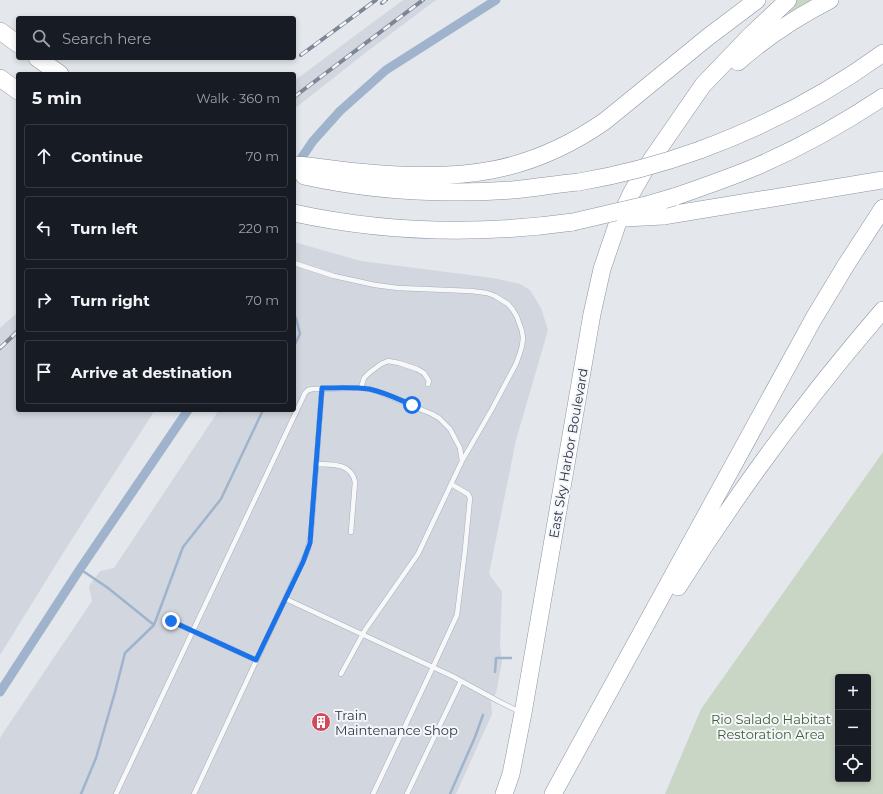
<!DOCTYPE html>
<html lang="en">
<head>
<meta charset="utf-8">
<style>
  body { margin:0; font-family:Montserrat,sans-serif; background:#20242c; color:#f1f3f6 }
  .controls { position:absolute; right:12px; bottom:12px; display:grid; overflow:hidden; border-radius:4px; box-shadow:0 2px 6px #0003 }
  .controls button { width:36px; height:36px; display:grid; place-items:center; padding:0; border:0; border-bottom:1px solid #363941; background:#171b24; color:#f1f3f6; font:20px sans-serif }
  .stop { position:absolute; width:12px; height:12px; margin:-9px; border:3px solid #1a73e8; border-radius:50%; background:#fff }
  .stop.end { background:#1a73e8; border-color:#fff; box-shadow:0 1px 4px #0008 }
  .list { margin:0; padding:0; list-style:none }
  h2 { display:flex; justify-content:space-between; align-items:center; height:52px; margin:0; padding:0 16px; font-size:17px }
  h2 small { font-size:13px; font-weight:400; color:#9ea1a6 }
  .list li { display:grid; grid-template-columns:26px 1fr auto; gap:12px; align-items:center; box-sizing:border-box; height:64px; margin:0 8px 8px; padding:0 8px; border:1px solid #363941; border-radius:4px }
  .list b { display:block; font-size:15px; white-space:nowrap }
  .list em { font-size:13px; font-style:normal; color:#9ea1a6 }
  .icon { flex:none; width:22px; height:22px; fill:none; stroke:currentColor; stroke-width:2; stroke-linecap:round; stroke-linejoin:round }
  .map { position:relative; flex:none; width:883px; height:794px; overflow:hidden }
  .search { position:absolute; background:#171b24; box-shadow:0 2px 6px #0003; left:16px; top:16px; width:280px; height:44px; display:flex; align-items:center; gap:10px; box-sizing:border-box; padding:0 14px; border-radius:4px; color:#9ea1a6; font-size:15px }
  .panel { position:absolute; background:#171b24; box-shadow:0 2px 6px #0003; left:16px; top:72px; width:280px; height:340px; border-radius:4px }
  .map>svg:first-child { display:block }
  .built { fill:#d2d6de }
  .green { fill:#c9d6c5; fill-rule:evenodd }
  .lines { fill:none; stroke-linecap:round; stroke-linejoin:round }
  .stream { stroke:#9fb4cc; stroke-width:2.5 }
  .canal { stroke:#9fb4cc; stroke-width:9 }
  .service-casing { stroke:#a9aeb7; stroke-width:5.5 }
  .motorway-casing { stroke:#8b94a3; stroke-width:18 }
  .service { stroke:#f7f8fa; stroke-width:4.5 }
  .motorway { stroke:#fff; stroke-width:17 }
  .rail-casing { stroke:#7d8696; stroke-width:4 }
  .rail { stroke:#f4f6f9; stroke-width:2.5; stroke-dasharray:8; stroke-linecap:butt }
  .motorway-bridge-casing { stroke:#8b94a3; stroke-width:18; stroke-linecap:butt }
  .motorway-bridge { stroke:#fff; stroke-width:17 }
  .route { stroke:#1a73e8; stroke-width:5 }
  .labels { text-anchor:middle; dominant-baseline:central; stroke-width:4; stroke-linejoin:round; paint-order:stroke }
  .street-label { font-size:13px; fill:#2b3445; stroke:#f4f6f9 }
  .poi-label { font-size:13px; fill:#2b3445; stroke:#f4f6f9; text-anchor:start }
  .park-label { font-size:13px; fill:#3f6138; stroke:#f4f6f9 }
</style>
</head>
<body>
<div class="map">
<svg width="883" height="794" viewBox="0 0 883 794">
  <rect width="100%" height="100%" fill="#e4e7ec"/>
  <path class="built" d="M403,0H436L369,50L294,109V81Z
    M294,242L361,261L493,278L520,284L530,290L541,308L548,330L516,440L489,574L502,592L500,645L502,662L496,693L491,701L492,714L456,794H0V739L1,736L92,601L89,586L100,571L114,568L219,410H294Z
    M18,312V410H155L70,542L0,655V328Z"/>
  <path class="green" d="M794,0H811L789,13L785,8Z
    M883,452V794H665L701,709ZM838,677H868V779H838Z"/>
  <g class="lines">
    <path class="stream" d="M294,346L300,334L296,318
      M80,569L108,588L154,625
      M495,672L496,658H511
      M81,794L96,758L115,692L125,653L154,625L183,547L221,499L263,410
      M450,794L475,737L483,715"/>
    <path class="canal" d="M296,166L313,141L340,111L386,70L496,0
      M0,692L80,569L188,410"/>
    <g class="service-casing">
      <path id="service" d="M294,263L334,276L375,285L398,288L471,291L487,293L495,296L508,304L513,310L517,317L522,331L523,338L522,346L520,353L516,364L492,409L462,461L418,554L365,630L341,674
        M361,388L364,378L369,373L381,364L388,361L399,363L417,369L424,373L429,381L428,384
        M316,464C331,465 351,462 355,482L351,532
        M286,599L452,676L498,701L520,712
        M171,621L256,660
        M116,794L305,393L308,390L313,389L361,388L370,389L379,392L432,414L439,418L450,429L460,448L462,461
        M194,794L307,552L311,534L322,388
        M373,794L433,667L457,615L465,550L470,498L468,494L451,484
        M407,794L461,681"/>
    </g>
    <g class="motorway-casing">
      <path id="motorway" d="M0,31L18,44
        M37,58L60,74
        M738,62C766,37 797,17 830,0
        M0,78L18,91
        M700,150C765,126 827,94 883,53
        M294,165C304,165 314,167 324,168C339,170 355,172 370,173C460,181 529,174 605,121L708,37L757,0
        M304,176C372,191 443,195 512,190C535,188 556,184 579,182
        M674,197C703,187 732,177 760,165C803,146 844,123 883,97
        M294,213C386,233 480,235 573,222
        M663,216L883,180
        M678,587C739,490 808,397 883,310
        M504,794L511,774L523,713L592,314L602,269L618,222L631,194L647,166L703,85L750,36L788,0
        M553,794L814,318L846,265L883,208"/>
    </g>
    <use href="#service" class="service"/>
    <use href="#motorway" class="motorway"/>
    <g class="rail-casing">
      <path id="rail" d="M382,3L386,0
        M301,55L376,0
        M294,97L423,0
        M0,348L18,331"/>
    </g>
    <use href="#rail" class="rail"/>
    <g class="motorway-bridge-casing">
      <path id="motorway-bridge" d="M579,182C620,175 661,164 700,150
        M625,218L663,216
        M573,222L650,204L674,197"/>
    </g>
    <use href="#motorway-bridge" class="motorway-bridge"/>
  </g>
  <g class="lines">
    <path class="route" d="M171,621L256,660L303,562L310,543L322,388C337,388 354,387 369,389C384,392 398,399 412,405"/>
  </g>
  <defs>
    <g id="building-disc" transform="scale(1)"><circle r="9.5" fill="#d1495b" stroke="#f4f6f9"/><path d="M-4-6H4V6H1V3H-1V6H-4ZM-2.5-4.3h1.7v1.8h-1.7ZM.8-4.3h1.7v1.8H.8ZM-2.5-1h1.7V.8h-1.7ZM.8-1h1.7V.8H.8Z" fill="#fff"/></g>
  </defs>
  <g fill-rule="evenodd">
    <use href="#building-disc" x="321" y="722"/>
  </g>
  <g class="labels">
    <g class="street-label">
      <text transform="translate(568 453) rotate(-80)">East Sky Harbor Boulevard</text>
    </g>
    <g class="poi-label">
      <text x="335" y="715">Train<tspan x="335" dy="15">Maintenance Shop</tspan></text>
    </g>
    <g class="park-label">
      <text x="771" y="719">Rio Salado Habitat<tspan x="771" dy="15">Restoration Area</tspan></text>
    </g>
  </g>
</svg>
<div class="controls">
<button>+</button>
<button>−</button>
<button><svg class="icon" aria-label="locate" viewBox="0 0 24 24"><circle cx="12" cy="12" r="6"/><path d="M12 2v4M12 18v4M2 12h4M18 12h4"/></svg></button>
</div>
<div class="stop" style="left:412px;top:405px"></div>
<div class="stop end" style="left:171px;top:621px"></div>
<div class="search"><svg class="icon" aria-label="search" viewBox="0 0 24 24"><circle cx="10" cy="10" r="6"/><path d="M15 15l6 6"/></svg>Search here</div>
<section class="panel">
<h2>5 min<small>Walk · 360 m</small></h2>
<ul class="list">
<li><svg class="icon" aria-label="ahead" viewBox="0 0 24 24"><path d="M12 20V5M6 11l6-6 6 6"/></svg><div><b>Continue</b></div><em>70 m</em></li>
<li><svg class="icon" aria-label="left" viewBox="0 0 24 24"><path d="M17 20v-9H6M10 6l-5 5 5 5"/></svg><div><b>Turn left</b></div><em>220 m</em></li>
<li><svg class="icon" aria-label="right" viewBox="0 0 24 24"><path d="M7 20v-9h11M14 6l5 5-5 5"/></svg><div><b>Turn right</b></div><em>70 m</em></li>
<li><svg class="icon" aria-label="arrive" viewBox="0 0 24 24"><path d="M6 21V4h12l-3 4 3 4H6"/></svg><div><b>Arrive at destination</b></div></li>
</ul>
</section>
</div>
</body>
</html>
